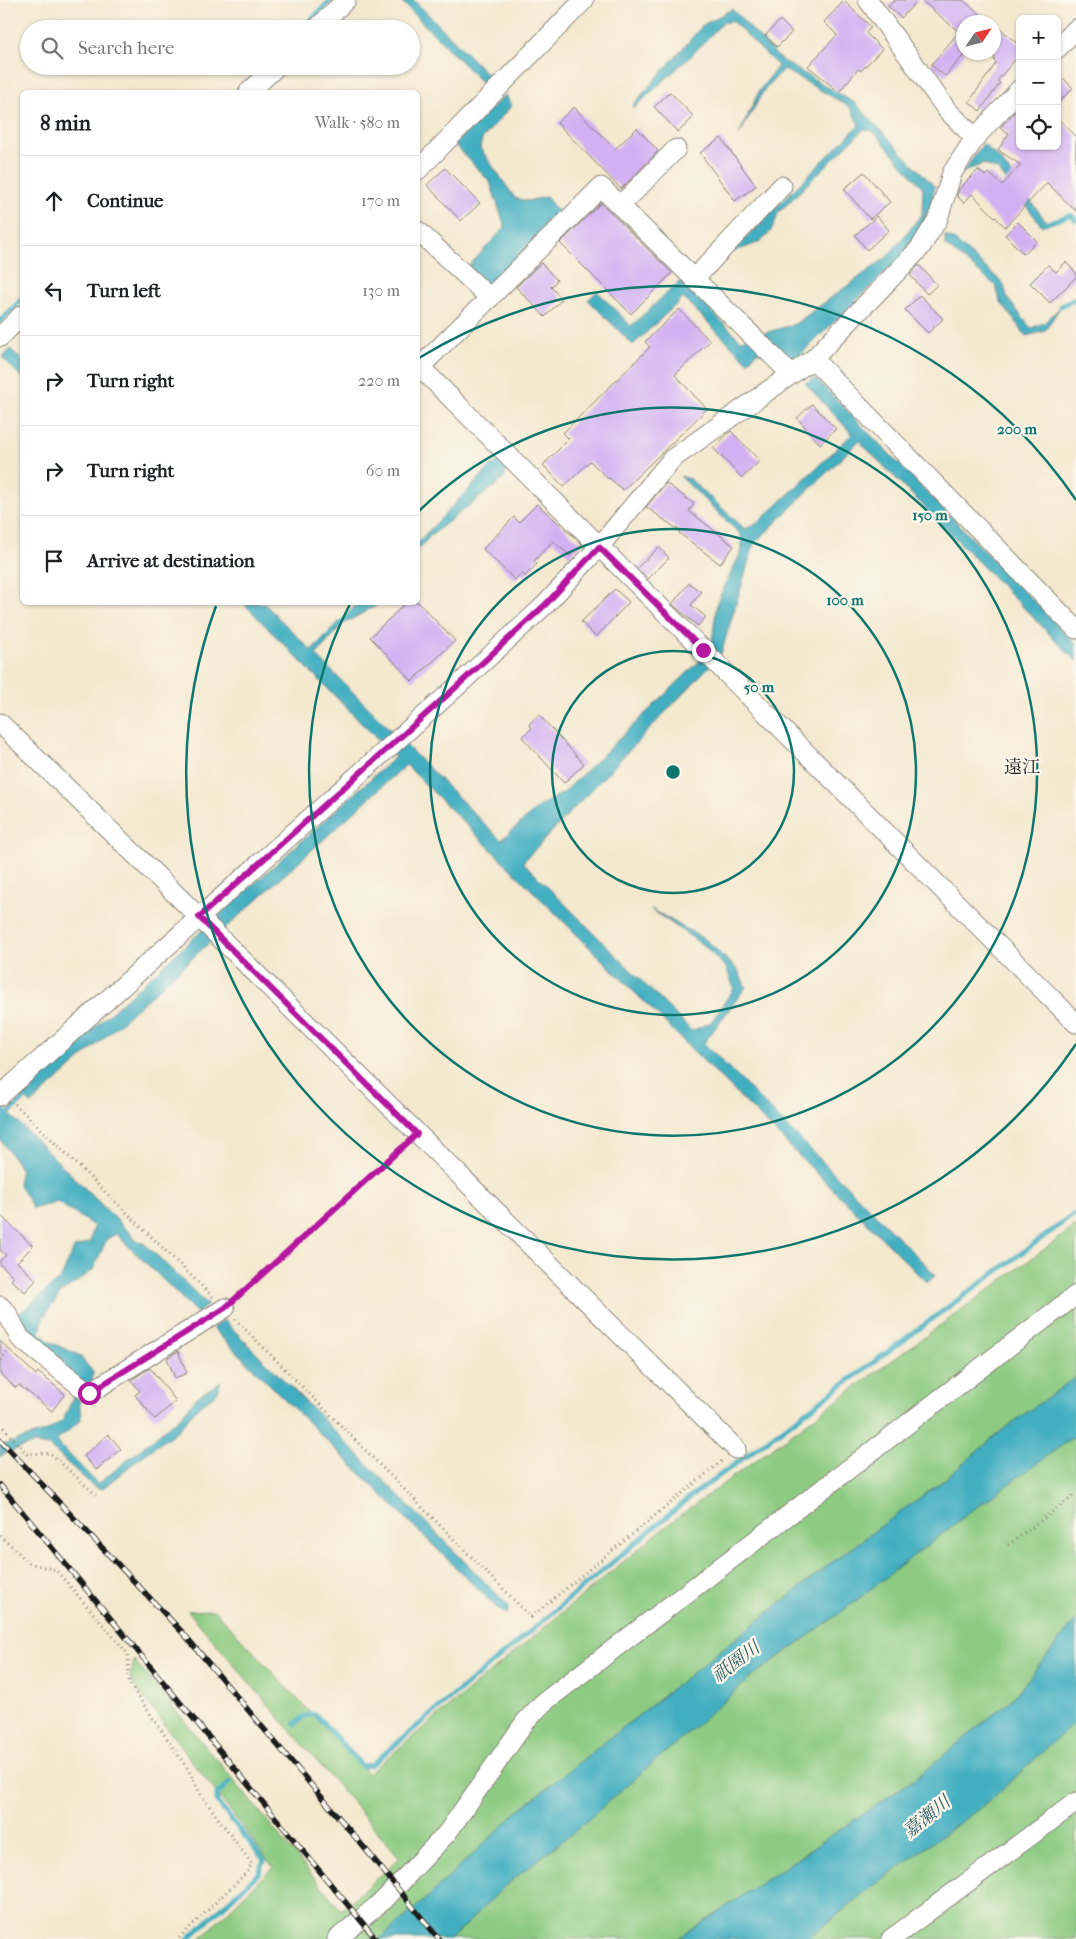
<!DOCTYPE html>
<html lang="en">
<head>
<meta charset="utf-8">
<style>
  body { margin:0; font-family:"IM FELL French Canon","Noto Serif JP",serif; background:#f6f6f6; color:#202124 }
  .controls { position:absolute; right:15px; top:15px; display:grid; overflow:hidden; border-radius:8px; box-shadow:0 1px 4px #0004 }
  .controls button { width:45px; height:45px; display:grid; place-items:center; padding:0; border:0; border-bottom:1px solid #e0e0e0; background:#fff; color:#202124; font:25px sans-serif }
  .compass { position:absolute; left:956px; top:15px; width:45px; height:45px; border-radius:50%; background:#fff; box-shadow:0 1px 4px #0004; rotate:55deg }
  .stop { position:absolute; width:15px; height:15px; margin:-11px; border:4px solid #b5179e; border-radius:50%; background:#fff }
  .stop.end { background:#b5179e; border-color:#fff; box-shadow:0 1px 5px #0008 }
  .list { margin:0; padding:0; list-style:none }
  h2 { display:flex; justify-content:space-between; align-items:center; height:65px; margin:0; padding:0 20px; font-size:21px }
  h2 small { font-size:16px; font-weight:400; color:#757577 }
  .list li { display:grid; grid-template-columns:32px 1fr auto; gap:15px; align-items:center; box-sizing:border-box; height:90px; padding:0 20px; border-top:1px solid #e0e0e0 }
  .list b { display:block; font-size:19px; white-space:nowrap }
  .list em { font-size:16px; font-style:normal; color:#757577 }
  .icon { flex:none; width:28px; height:28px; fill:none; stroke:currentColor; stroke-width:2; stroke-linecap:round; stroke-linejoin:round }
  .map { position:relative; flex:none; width:1076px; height:1939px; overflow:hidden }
  .search { position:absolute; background:#fff; box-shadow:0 1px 4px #0004; left:20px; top:20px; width:400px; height:55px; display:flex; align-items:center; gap:12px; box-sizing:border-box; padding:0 18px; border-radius:28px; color:#757577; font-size:19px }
  .panel { position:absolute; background:#fff; box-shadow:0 1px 4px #0004; left:20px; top:90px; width:400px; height:515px; border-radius:8px }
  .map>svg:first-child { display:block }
  .green { fill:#8dcb82; stroke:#54744f }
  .water { fill:#43afc1; stroke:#30666e }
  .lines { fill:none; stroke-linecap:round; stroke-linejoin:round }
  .stream { stroke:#43afc1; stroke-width:5 }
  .building { fill:#d2b1f2 }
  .minor-casing { stroke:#888276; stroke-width:21 }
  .path { stroke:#888276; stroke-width:3; stroke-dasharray:1 4; stroke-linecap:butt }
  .minor { stroke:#fff; stroke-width:19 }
  .rail-casing { stroke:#1c1c1c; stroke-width:5.5 }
  .rail { stroke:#fbf7ec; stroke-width:4; stroke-dasharray:11; stroke-linecap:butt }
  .route { stroke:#b5179e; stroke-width:6 }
  .ring { fill:none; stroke:#0f766e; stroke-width:2.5 }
  .labels { text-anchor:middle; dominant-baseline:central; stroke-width:4.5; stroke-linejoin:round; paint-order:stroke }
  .neighbourhood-label { font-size:18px; fill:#1c1c1c; stroke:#fbf7ec }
  .water-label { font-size:18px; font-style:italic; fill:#2e5e66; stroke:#fbf7ec }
  .centre { fill:#0f766e; stroke:#fbf7ec; stroke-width:2.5 }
  .ring-label { font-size:15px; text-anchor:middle; font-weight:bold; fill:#0f766e; stroke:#fbf7ec; stroke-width:4.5; stroke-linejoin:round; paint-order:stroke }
</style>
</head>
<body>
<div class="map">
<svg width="1076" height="1939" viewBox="0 0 1076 1939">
  <rect width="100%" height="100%" fill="#fbf7ec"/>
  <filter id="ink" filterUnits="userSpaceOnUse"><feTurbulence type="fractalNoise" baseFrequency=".02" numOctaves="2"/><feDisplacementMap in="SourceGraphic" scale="10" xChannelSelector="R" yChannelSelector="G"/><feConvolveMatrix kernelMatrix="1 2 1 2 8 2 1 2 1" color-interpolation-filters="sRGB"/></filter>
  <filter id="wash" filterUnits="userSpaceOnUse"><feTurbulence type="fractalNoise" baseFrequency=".0096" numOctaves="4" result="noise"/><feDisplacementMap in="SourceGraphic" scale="20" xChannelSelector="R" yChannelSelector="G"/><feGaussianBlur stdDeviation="1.12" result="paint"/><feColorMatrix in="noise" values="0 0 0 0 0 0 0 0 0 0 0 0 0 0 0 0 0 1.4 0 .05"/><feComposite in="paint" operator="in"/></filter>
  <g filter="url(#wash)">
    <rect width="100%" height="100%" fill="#f4e8cf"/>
    <path class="green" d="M1076,1226V1377L1005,1428L944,1480L831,1563L519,1810L429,1896L380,1939H200L273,1867L130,1680L134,1660L341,1910L400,1858L188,1611L214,1610L368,1774L671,1522Z
      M1076,1435V1620L1013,1698L915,1779L678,1939H451L506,1885L576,1830L755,1674L836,1616L970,1512Z
      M1076,1721V1939H807L872,1887L988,1802Z"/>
    <path class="water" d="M400,0H414L491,78L485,86Z
      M732,9L781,60L855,103L935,187L927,220L906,252L792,363L757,352L748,362L683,298L633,345L588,300L597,291L631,326L680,281L741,340L795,324L887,257L922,214L923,188L873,131L864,129L778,213C771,242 756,244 731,252L859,125L850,107L783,69L763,92L739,135L759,91L778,66L732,21L722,23L692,55L634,108L633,105L703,25Z
      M505,95L512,105L482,139L480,148L515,198L527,201L546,197L559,212L490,286L467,268L505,227L490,182L454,144Z
      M983,144L999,158L1047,223L1042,226L998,170L983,164L963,172Z
      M945,236L953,239L1003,283L1008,299L1031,328L1044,323L1061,306L1045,331L1026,336L1000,301L996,286L945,245Z
      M11,349L22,361V378L2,357Z
      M815,378L1076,644V661L859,441L754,544L721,654L523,862L692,1031L711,1022L734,988L726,968L704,946L651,909L706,940L737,969L746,987L704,1043L936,1275L927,1283L406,765L31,1104L20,1094L395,757L243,603H264L311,650L358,603H381L343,624L316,655L501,840L541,805L563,793L711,650L717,602L742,550L741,535L680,476L690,479L745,529L758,523L852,434L805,383Z
      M496,461L507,467L505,478L430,536L418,550V542Z
      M3,1107L138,1241L145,1244L208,1305L197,1313L116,1234L107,1239L93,1270L61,1293L43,1318L40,1333L50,1342L79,1355L93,1372L92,1382L82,1383L34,1343L19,1314L61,1278L74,1248L90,1242L94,1226L57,1202L33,1209L18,1183L21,1169L0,1139V1109Z
      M224,1320L509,1606L507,1614L499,1610L212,1328Z
      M1076,1377V1435L970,1512L836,1616L755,1674L576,1830L506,1885L451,1939H380L429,1896L519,1810L831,1563L944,1480L1005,1428Z
      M221,1381L216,1394L198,1407L178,1430L135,1462L102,1489L94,1487L49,1446L33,1444L5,1453L0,1457V1446L47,1431L63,1420L75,1393L79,1396L81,1420L56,1441L98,1484L181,1416L197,1397Z
      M1076,1620V1721L988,1802L872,1887L807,1939H678L915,1779L1013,1698Z"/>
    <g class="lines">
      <path class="stream" d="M301,29L331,0
        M254,75L263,66
        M236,92L246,82
        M1047,223L1071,215L1076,220
        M1061,306L1076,298
        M0,321L22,299
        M9,1113L25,1098
        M295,1724L305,1716L315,1714L362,1766L371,1765L689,1498L1076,1213
        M188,1939L259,1873L264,1860L217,1802V1794L229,1783"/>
    </g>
    <g id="blocks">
      <path class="building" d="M895,0H918L901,18L888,6Z
        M921,0H963L990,22H964V55L945,76L931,65L959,32Z
        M844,1L871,27L866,33L882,49L861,71L858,69L839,92L808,66L837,35L824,22Z
        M780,20L792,32L777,47L765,36Z
        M994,23L1020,46V54L997,81L1000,83L980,111L969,102L996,63L994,60Z
        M1057,72L1073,88L1057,104Z
        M670,92L694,117L678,132L654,107Z
        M1020,106V146H1057V118L1076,136V211L1047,183L1005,227L972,194L964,203L957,196L959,189L978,170L985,176L989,173L1002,185L1021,165L998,150L1009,133L1000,128Z
        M574,107L615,149L637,128L658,151L621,189L557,123Z
        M721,138L756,186L735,201L700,153Z
        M445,168L480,203L461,221L427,185Z
        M864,172L890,202L870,219L844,189Z
        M601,203L672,273L631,314L560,243Z
        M877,216L889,230L867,250L855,235Z
        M1018,222L1037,241L1024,254L1005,235Z
        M1066,262L1076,273V277L1050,303L1030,283L1048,265L1056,272Z
        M541,263L557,280L551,287L562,299L545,317L516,287Z
        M919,265L937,285L927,294L910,275Z
        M920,295L943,319L928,333L905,310Z
        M679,309L710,341L675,375L707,409L623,490L609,478L608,479L590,461L564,487L543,465L569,439L563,433L650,347L645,342Z
        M812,404L836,429L820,444L797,418Z
        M731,431L760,461L742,478L713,448Z
        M666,483L694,504L689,511L734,546L720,564L679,533L680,531L646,507Z
        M537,504L582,544L570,556L553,541L534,561L537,564L525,576L521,573L515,580L483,549L514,517L519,522Z
        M659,547L669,558L648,579L637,568Z
        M689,583L701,592L691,605L706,617L698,626L672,604Z
        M615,589L629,602L596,637L581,622Z
        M407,602H418L455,641L412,681L370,637Z
        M539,715L584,764L564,783L522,737L532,728L529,724Z
        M0,1215L33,1246L17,1262L36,1280L25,1292L11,1280L14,1277L0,1264V1261L6,1255L0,1250Z
        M0,1341L36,1375L38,1372L65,1394L52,1411L19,1385L16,1388L0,1374Z
        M178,1351L187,1373L175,1378L167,1358Z
        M150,1368L176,1401L155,1419L135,1395L140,1391L131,1380Z
        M108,1434L121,1449L96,1470L84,1456Z"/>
    </g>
  </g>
  <g filter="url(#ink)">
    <use href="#blocks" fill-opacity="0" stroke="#888276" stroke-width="1"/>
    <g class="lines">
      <g class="minor-casing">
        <path id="minor" d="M868,0L947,110L975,138L1020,89
          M316,29L346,0
          M1057,49L1076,29
          M249,92L277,66
          M418,170L584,0
          M620,206L676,149
          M418,231L490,298
          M694,279L782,186
          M0,337L22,315
          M813,359L1076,629
          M418,365L1076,1023
          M420,367L601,187L791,374
          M0,723L199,917L736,1449
          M0,1096L453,690L546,604L599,547L672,459L813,359L920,248L938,219L952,173L975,138
          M0,1306L7,1313L20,1338L89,1393L225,1308
          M337,1939L384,1900L447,1833L526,1721L543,1703L1076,1295
          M891,1939L1076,1802"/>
      </g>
      <path class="path" d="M15,1104L213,1297
        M236,1298L405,1144
        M235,1319L531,1617L723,1460
        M0,1360L10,1349
        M0,1424L27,1454L50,1453L96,1495
        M0,1535L29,1563L56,1570L128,1654L129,1683L187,1768L201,1795L252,1864L246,1873L178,1939
        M1008,1545L1076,1494"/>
      <use href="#minor" class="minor"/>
      <g class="rail-casing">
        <path id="rail" d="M0,1440L183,1633L367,1851L439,1939
          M0,1485L376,1939"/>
      </g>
      <use href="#rail" class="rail"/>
    </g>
  </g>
  <g class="lines" filter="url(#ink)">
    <path class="route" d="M89,1393L225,1308L417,1134L199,917L453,690L546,604L599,547L703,650"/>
  </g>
  <g class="ring">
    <circle cx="673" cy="772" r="121"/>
    <circle cx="673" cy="772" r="243"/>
    <path d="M418 512A364 364 0 1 1 350 604"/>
    <path d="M1076 1044A486 486 0 0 1 216 606M419 358A486 486 0 0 1 1076 500"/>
  </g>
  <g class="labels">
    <g class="neighbourhood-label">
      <text x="1022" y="767">遠江</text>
    </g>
    <g class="water-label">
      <text transform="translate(736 1662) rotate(-37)">祇園川</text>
      <text transform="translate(927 1817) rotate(-39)">嘉瀬川</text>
    </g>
  </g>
  <circle cx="673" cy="772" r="8" class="centre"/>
  <g class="ring-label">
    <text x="1017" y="434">200 m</text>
    <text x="930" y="520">150 m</text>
    <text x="845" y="605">100 m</text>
    <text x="759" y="692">50 m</text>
  </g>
</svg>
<div class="controls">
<button>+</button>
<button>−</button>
<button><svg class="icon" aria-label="locate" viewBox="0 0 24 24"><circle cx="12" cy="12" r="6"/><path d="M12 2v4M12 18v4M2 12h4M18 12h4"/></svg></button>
</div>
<svg class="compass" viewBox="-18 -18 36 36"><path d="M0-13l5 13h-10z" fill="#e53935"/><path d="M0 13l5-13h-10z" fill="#757577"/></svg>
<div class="stop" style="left:89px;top:1393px"></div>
<div class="stop end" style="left:703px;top:650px"></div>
<div class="search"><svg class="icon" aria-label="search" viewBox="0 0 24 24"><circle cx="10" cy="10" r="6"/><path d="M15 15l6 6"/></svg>Search here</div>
<section class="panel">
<h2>8 min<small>Walk · 580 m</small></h2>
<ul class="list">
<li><svg class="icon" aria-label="ahead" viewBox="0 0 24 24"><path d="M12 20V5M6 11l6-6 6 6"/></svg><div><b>Continue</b></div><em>170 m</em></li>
<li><svg class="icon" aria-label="left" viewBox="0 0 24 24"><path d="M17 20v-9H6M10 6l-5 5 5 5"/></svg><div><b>Turn left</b></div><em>130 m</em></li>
<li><svg class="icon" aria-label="right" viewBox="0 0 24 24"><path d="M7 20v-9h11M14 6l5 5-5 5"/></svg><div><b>Turn right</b></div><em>220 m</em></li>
<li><svg class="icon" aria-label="right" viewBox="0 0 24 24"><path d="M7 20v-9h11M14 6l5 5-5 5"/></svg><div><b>Turn right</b></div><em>60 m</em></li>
<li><svg class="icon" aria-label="arrive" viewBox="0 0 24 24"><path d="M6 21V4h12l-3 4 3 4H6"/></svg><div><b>Arrive at destination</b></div></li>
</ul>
</section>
</div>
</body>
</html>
